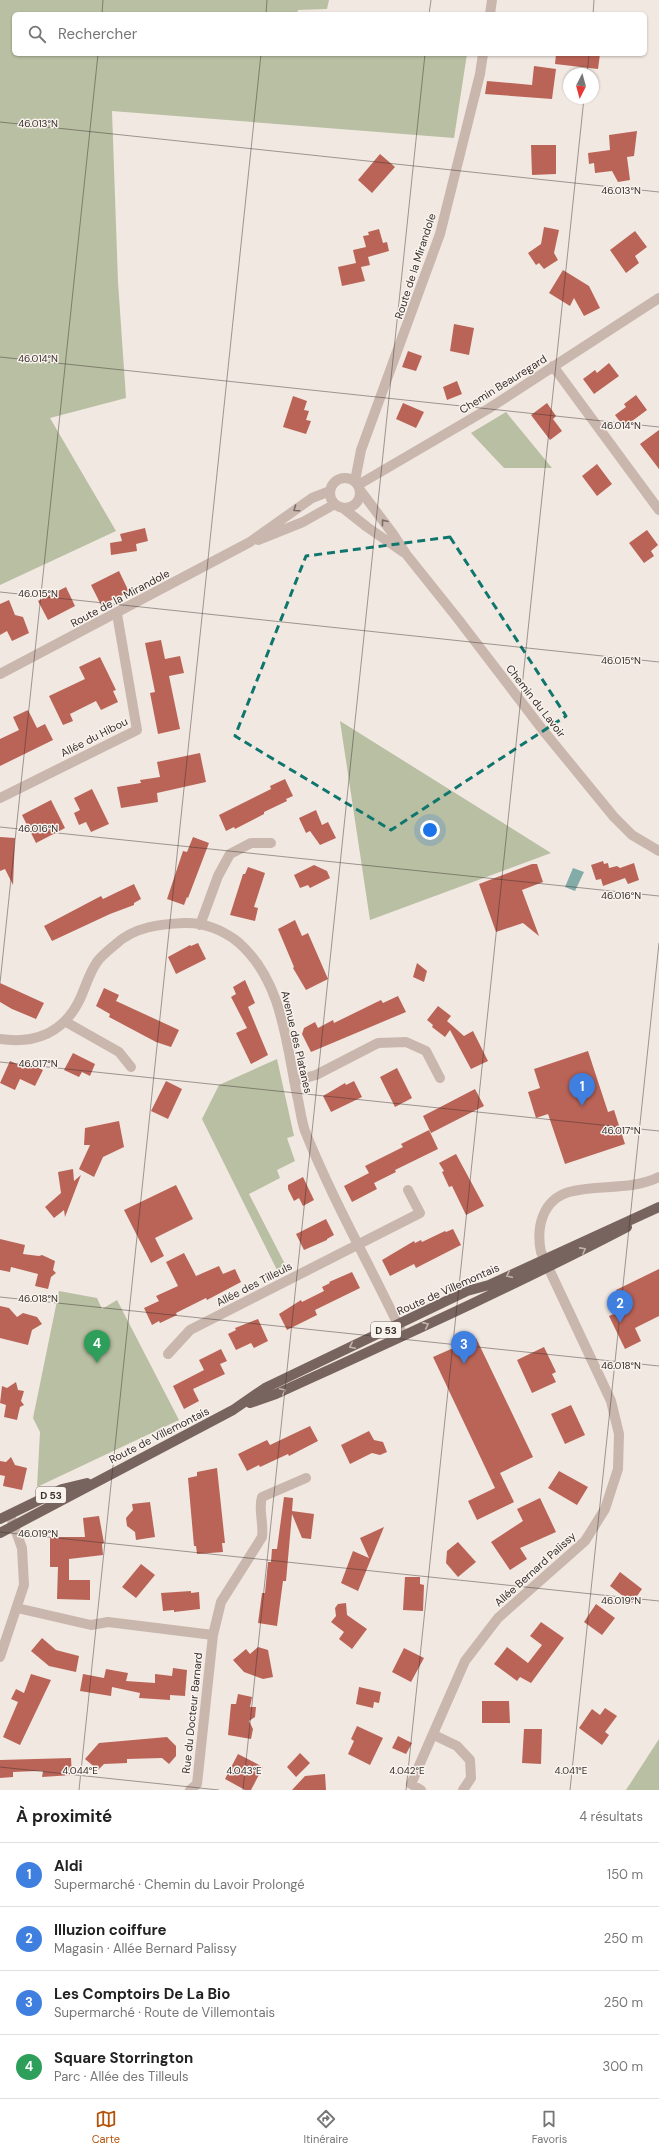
<!DOCTYPE html>
<html lang="fr">
<head>
<meta charset="utf-8">
<style>
  body { margin:0; font-family:"DM Sans",sans-serif; background:#f2f2f2; color:#222 }
  .compass { position:absolute; left:563px; top:68px; width:36px; height:36px; border-radius:50%; background:#fff; box-shadow:0 1px 3px #0004; rotate:186deg }
  .you { position:absolute; left:430px; top:830px; width:14px; height:14px; margin:-10px; border:3px solid #fff; border-radius:50%; background:#1a73e8; box-shadow:0 0 0 6px #1a73e833 }
  .badge { display:grid; place-items:center; width:26px; height:26px; border-radius:50%; background:#b45309; color:#fff; font-size:13px; font-weight:700 }
  .pin { position:absolute; translate:-50% -33px; filter:drop-shadow(0 1px 2px #0008) }
  .pin::after { content:''; position:absolute; top:21px; width:14px; height:12px; background:inherit; clip-path:polygon(0 0,100% 0,50% 100%) }
  .list { margin:0; padding:0; list-style:none }
  h2 { display:flex; justify-content:space-between; align-items:center; height:52px; margin:0; padding:0 16px; font-size:17px }
  h2 small { font-size:13px; font-weight:400; color:#767676 }
  .list li { display:grid; grid-template-columns:26px 1fr auto; gap:12px; align-items:center; box-sizing:border-box; height:64px; padding:0 16px; border-top:1px solid #e0e0e0 }
  .list b { display:block; font-size:15px; white-space:nowrap }
  .list p { margin:0; font-size:13px; white-space:nowrap; color:#767676 }
  .list em { font-size:13px; font-style:normal; color:#767676 }
  .icon { flex:none; width:22px; height:22px; fill:none; stroke:currentColor; stroke-width:2; stroke-linecap:round; stroke-linejoin:round }
  .map { position:relative; flex:none; width:659px; height:1790px; overflow:hidden }
  .search { position:absolute; background:#fff; box-shadow:0 1px 3px #0004; left:12px; right:12px; top:12px; height:44px; display:flex; align-items:center; gap:10px; box-sizing:border-box; padding:0 14px; border-radius:6px; color:#767676; font-size:15px }
  .sheet { height:308px; background:#fff }
  nav { display:flex; justify-content:space-around; align-items:center; box-sizing:border-box; height:56px; border-top:1px solid #e0e0e0; background:#fff; font-size:11px; color:#767676 }
  nav a { display:grid; justify-items:center; gap:2px }
  nav .on { color:#b45309 }
  .map>svg:first-child { display:block }
  .green { fill:#b9bfa2 }
  .water { fill:#83aca9 }
  .building { fill:#ba6457 }
  .lines { fill:none; stroke-linecap:round; stroke-linejoin:round }
  .minor { stroke:#c9b7ae; stroke-width:10 }
  .tertiary { stroke:#c9b7ae; stroke-width:10 }
  .primary { stroke:#78645e; stroke-width:10 }
  .oneway { stroke:#796c66 }
  .oneway2 { stroke:#bfb3ad }
  .marked { fill:none; stroke:#0f766e; stroke-width:3; stroke-dasharray:8 5; stroke-linejoin:round }
  .ticks { fill:none; stroke:#382e2c; stroke-width:1; stroke-opacity:0.45 }
  .labels { text-anchor:middle; dominant-baseline:central; stroke-width:3; stroke-linejoin:round; paint-order:stroke }
  .shield { fill:#f9f3ee; stroke:#726966; stroke-width:1 }
  .shield-label { font-size:10px; font-weight:bold; fill:#382e2c }
  .street-label { font-size:11px; fill:#382e2c; stroke:#f9f3ee }
  .ticks-label { font-size:10px; text-anchor:middle; fill:#382e2c; stroke:#f9f3ee; stroke-width:3; stroke-linejoin:round; paint-order:stroke }
</style>
</head>
<body>
<div class="map">
<svg width="659" height="1790" viewBox="0 0 659 1790">
  <rect width="100%" height="100%" fill="#f1e8e1"/>
  <path class="green" d="M0,0H329L327,9L298,10L297,14H14V54H467L454,138L112,111L118,282L126,398L50,418L116,531L0,585Z
    M506,412L552,468H504L471,433Z
    M340,721L551,853L370,920Z
    M277,1059L294,1136L287,1138L295,1161L277,1170L280,1178L249,1194L288,1270L279,1274L202,1119L219,1085Z
    M59,1291L97,1298L102,1309L117,1300L179,1420L37,1487L40,1432L33,1418Z
    M659,1739V1790H626Z"/>
  <path class="water" d="M573,868L584,872L575,891L565,887Z"/>
  <path class="building" d="M556,54H600L598,69L555,64Z
    M534,66L556,69L552,99L485,94L487,81L532,85Z
    M637,131L634,156L627,157L630,180L618,182L612,171L595,173L594,163L589,164L588,153L610,150L609,135Z
    M531,145H556V174L532,175Z
    M380,154L395,167L372,193L358,180Z
    M544,227L559,230L554,253L558,260L544,269L539,263L536,265L528,253L541,244Z
    M379,229L383,243L387,242L389,251L368,257L370,265L361,267L365,281L342,286L338,267L356,263L353,250L366,247L363,236L369,235L368,232Z
    M635,231L647,247L635,256L639,263L626,273L610,250Z
    M563,270L589,286L600,308L584,316L574,298L570,306L549,293Z
    M454,324L474,328L469,355L450,351Z
    M408,351L422,356L416,371L402,367Z
    M609,363L619,376L594,394L583,379L595,370L597,373Z
    M457,381L462,394L447,400L443,387Z
    M636,395L647,410L624,427L615,415L626,407L624,404Z
    M293,396L307,401L304,410L309,411L306,420L311,421L306,434L283,427Z
    M403,403L424,412L416,428L396,419Z
    M547,403L556,416L553,419L562,431L550,440L531,415Z
    M659,430V469L640,444Z
    M597,464L612,484L597,496L582,476Z
    M145,528L148,541L136,544L137,551L111,555L110,543L122,541L120,534Z
    M647,530L658,545L651,551L654,556L644,563L629,543Z
    M119,571L129,592L101,605L91,585Z
    M66,587L75,606L48,620L38,601Z
    M9,600L15,615L23,617L29,633L12,641L7,631L0,635V604Z
    M161,640L165,659L180,656L184,673L169,676L180,729L158,734L150,693L155,692L145,643Z
    M100,657L116,690L113,691L118,702L101,710L96,701L70,714L73,721L63,725L49,696L85,679L79,667Z
    M28,710L37,728L45,724L53,740L0,766V739L19,730L13,717Z
    M200,753L206,782L157,793L158,802L121,808L117,787L141,783L140,780L160,777L157,762Z
    M285,779L293,796L286,799L287,801L264,812V814L235,829L234,827L226,831L219,815L271,789L270,786Z
    M92,789L109,824L91,832L86,822L79,825L74,813L80,810L74,798Z
    M51,800L65,828L36,843L22,815Z
    M316,810L322,825L328,822L336,838L320,845L310,831L306,833L299,818Z
    M0,837L15,838L13,885L5,869L0,871Z
    M193,837L209,843L188,898L187,897L184,905L167,899L183,851L187,852Z
    M603,861L604,864L608,863L609,868L617,866L620,868L634,863L639,880L628,884L625,878L603,886L601,879L596,880L591,865Z
    M532,864H537L543,882L522,890L539,936L523,923L496,932L479,884Z
    M314,865L327,871L330,878L310,888L308,885L300,888L294,875Z
    M248,867L265,873L254,907L258,908L255,921L230,915L243,874H245Z
    M134,884L141,899L134,903V905L110,914L52,941L44,926L101,896L103,899Z
    M295,920L302,936L308,933L328,979L306,990L293,968L294,967L278,929Z
    M198,943L206,959L176,974L168,957L190,945L191,946Z
    M417,963L427,971L424,982L413,977Z
    M245,980L255,1003L248,1007L268,1055L251,1064L236,1033L247,1028L231,997L236,994L233,987Z
    M0,983L44,1003L36,1019L12,1009L0,1002Z
    M104,988L119,995L116,1001L179,1030L171,1047L156,1042L109,1017L110,1014L96,1006Z
    M398,996L406,1012L311,1052L302,1034L304,1028L315,1022L318,1028L333,1020L334,1023L381,1000L383,1003Z
    M438,1006L451,1016L447,1021L464,1036L473,1031L488,1061L471,1069L450,1030L445,1037L432,1027L433,1025L427,1020Z
    M588,1051L608,1112L614,1110L625,1144L565,1164L548,1114L536,1118L528,1092L540,1088L534,1069Z
    M73,1053L95,1064L90,1076L82,1072L79,1077L64,1070Z
    M10,1061L26,1068L28,1063L43,1070L35,1086L20,1079L15,1090L0,1083Z
    M397,1068L412,1098L395,1107L380,1077Z
    M166,1081L182,1089L168,1119L151,1111Z
    M354,1081L362,1097L331,1112L323,1096L345,1083L346,1085Z
    M475,1089L484,1106L431,1133L423,1116Z
    M119,1121L124,1147L103,1157L94,1177L79,1169L90,1145H84L85,1128Z
    M429,1130L438,1149L395,1170L396,1172L374,1183L377,1189L352,1202L344,1186L369,1173L365,1166L403,1147L401,1144Z
    M456,1154L484,1206L466,1215L452,1186L449,1187L442,1172L444,1171L439,1163Z
    M73,1169L74,1181L81,1175L65,1217L64,1210L54,1218L45,1207L61,1193L58,1172Z
    M303,1177L314,1200L303,1206L299,1198L294,1201L288,1189V1185Z
    M176,1185L193,1219L155,1238L164,1256L151,1263L124,1210Z
    M326,1219L334,1235L327,1239V1240L304,1250L296,1234Z
    M453,1229L461,1245L416,1268L414,1264L390,1276L382,1260L414,1241L415,1243L421,1240L422,1242L445,1231L446,1232Z
    M0,1239L25,1245L23,1254L39,1256L42,1255L55,1261L53,1270L56,1273L51,1277L48,1289L35,1286L38,1274L11,1267L10,1272L0,1270Z
    M184,1253L196,1276L219,1266L223,1274L235,1269L241,1282L207,1300L206,1298L176,1313L177,1315L160,1323L159,1321L152,1325L144,1308L159,1301L156,1296L178,1286L166,1262Z
    M659,1269V1316L635,1328L641,1341L625,1349L609,1316L625,1309L616,1290Z
    M352,1272L360,1288L315,1310L317,1315L287,1330L279,1314L301,1300L302,1302L324,1291L322,1287L330,1283L329,1282Z
    M0,1306L9,1308L17,1317L23,1313L37,1317L42,1324L32,1330L28,1345L0,1338Z
    M258,1319L268,1341L254,1348L251,1343L236,1350L228,1334L236,1330L235,1328Z
    M476,1338L533,1457L500,1473L514,1502L477,1520L468,1501L495,1488L433,1357Z
    M544,1347L556,1372L552,1374L556,1382L532,1393L517,1360Z
    M221,1349L227,1361L220,1364L225,1374L193,1389L199,1401L184,1409L173,1386L204,1370L199,1360Z
    M16,1382L18,1390L24,1391L21,1401L24,1405L20,1407L17,1420L4,1417L6,1405L0,1403L2,1386L7,1388Z
    M571,1405L585,1435L565,1444L551,1414Z
    M310,1426L318,1441L289,1456L288,1454L260,1467L259,1465L247,1471L238,1454L267,1440L270,1445Z
    M369,1431L374,1440L383,1442L387,1452L380,1455L372,1453L350,1464L341,1445Z
    M11,1457L15,1465L27,1468L22,1490L3,1486L5,1476L0,1475V1461L6,1462Z
    M217,1468L225,1543H222L223,1552L197,1554L196,1546H194L188,1478L197,1476V1472Z
    M559,1471L588,1487L577,1505L548,1488Z
    M284,1497L293,1498L292,1511L314,1514L311,1539L302,1538L292,1514L286,1581H283L277,1626L258,1623L262,1593H265L268,1562H271L272,1549H277Z
    M540,1498L556,1532L520,1548L527,1559L510,1570L491,1542L523,1521L517,1509Z
    M150,1502L155,1537L136,1540L135,1532L127,1526L126,1518L133,1510L132,1504Z
    M99,1516L104,1543L102,1544L103,1555L69,1559V1580H90V1600L57,1599L58,1567H50V1537H85L83,1518Z
    M384,1527L358,1591L341,1583L353,1551L369,1558L360,1538Z
    M458,1542L476,1562L458,1577L446,1563L447,1551Z
    M141,1564L155,1575L136,1598L122,1587Z
    M620,1572L642,1589L632,1603L610,1586Z
    M405,1577H420V1584L424,1585L423,1611L403,1610Z
    M191,1591V1593L199,1592L200,1609L174,1612V1610L163,1611L161,1593Z
    M346,1603L347,1615L367,1629L352,1649L339,1639L344,1632L331,1622L336,1616L335,1608L338,1604Z
    M596,1604L615,1618L602,1635L584,1622Z
    M541,1622L564,1638L531,1683L520,1677L517,1681L494,1664L507,1647L528,1663L542,1645L530,1636Z
    M42,1638L56,1650L79,1656L76,1672L49,1666L31,1651Z
    M258,1647L268,1650L273,1677L263,1679L244,1672L233,1660L246,1649L250,1654Z
    M404,1648L424,1658L411,1682L392,1672Z
    M173,1668L187,1670L185,1696L170,1695V1700L139,1698L140,1693L112,1687L111,1696L80,1691L83,1674L104,1678L106,1669L128,1673L126,1681L155,1683V1674L172,1676Z
    M31,1674L51,1680L20,1745L3,1737L18,1702L11,1699L16,1689L24,1693Z
    M359,1687L381,1692L379,1703L374,1702L373,1708L356,1704Z
    M238,1694L252,1697L250,1707H256L255,1717L249,1721L253,1729L251,1739L228,1735L231,1704H236Z
    M482,1701H509L510,1723H482Z
    M605,1708L617,1716L605,1732L609,1735L602,1745L579,1728L592,1709L600,1715Z
    M357,1726L383,1738L370,1765L348,1754L354,1741L351,1739Z
    M524,1729H542L541,1764L522,1763Z
    M398,1736L412,1743L406,1754L392,1748Z
    M167,1737L176,1746V1756L169,1764L162,1758L127,1759V1763L104,1764L98,1770L85,1759L99,1743Z
    M300,1753L310,1763L296,1777L287,1767Z
    M238,1754L263,1767L251,1790H245L225,1779Z
    M71,1758L72,1775L42,1777L43,1771H36L13,1772V1777L0,1778V1760Z
    M325,1774L326,1790H292L305,1776Z"/>
  <g class="lines">
    <path class="minor" d="M553,366L659,510
      M358,485L488,409L659,298
      M0,798L137,730L117,614
      M200,925L218,876L230,854L251,843H271
      M66,1022L119,1052L131,1067
      M0,1039C35,1044 63,1033 79,1001C85,989 89,973 97,962C102,955 110,949 116,944C134,927 160,924 184,923C203,922 223,930 238,942C282,980 286,1042 297,1095C300,1107 301,1120 305,1131C333,1201 371,1267 403,1335
      M294,1081L316,1075L378,1043L406,1042L426,1051L440,1078
      M168,1354L190,1330L420,1213L408,1190
      M17,1608L91,1625L108,1622L213,1635
      M0,1657L24,1585L22,1548L10,1515
      M434,1735L457,1746L470,1760L471,1778L463,1790
      M190,1790L197,1784L213,1635L221,1602L262,1537C264,1523 258,1509 262,1497L306,1478
      M421,1790L411,1784L465,1661L498,1618L585,1541L605,1509L618,1469L619,1434L611,1401L541,1252C536,1228 542,1200 569,1192C599,1184 630,1191 659,1177"/>
    <path class="tertiary" d="M490,14L492,0
      M330 493a15 15 0 1 1 30 0a15 15 0 1 1-30 0Z
      M355,481L361,450L440,234L480,74L483,54
      M360,490L393,534L406,554L458,619L542,729L614,817L632,835L659,851
      M343,508L367,527L403,552
      M258,540L303,522L335,504
      M0,674L250,542L312,498L330,491"/>
    <path class="primary" d="M250,1403L276,1394C394,1340 512,1287 627,1227
      M0,1519L62,1489L87,1483
      M0,1533L233,1410L265,1388L467,1291L489,1285L659,1207"/>
  </g>
  <defs><path id="oneway-chevron" d="M-2-3.5L2.5 0L-2 3.5" fill="none" stroke-width="1.6" stroke-linecap="round" stroke-linejoin="round"/></defs>
  <g class="oneway">
    <use href="#oneway-chevron" transform="translate(296 509) rotate(145)"/>
    <use href="#oneway-chevron" transform="translate(384 522) rotate(-128)"/>
  </g>
  <g class="oneway2">
    <use href="#oneway-chevron" transform="translate(583 1250) rotate(-28)"/>
    <use href="#oneway-chevron" transform="translate(509 1275) rotate(155)"/>
    <use href="#oneway-chevron" transform="translate(426 1325) rotate(-24)"/>
    <use href="#oneway-chevron" transform="translate(352 1346) rotate(154)"/>
    <use href="#oneway-chevron" transform="translate(283 1391) rotate(-25)"/>
  </g>
  <path class="marked" d="M450,537L566,716L391,830L235,736L306,556Z"/>
  <path class="ticks" d="M102,14L103,0M266,14L267,0M429,14L431,0M593,14L594,0M587,74L589,54M0,122L659,192M0,357L659,427M0,592L659,662M0,827L659,896M0,983L98,54M0,1062L659,1131M0,1297L659,1366M0,1532L659,1601M0,1767L219,1790M79,1790L261,54M243,1790L425,54M406,1790L584,98M570,1790L659,943"/>
  <g class="labels">
    <g class="shield">
      <rect x="371" y="1322" width="30" height="16" rx="3"/>
      <rect x="36" y="1487" width="30" height="16" rx="3"/>
    </g>
    <g class="shield-label">
      <text x="386" y="1330">D 53</text>
      <text x="51" y="1495">D 53</text>
    </g>
    <g class="street-label">
      <text transform="translate(415 266) rotate(-72)">Route de la Mirandole</text>
      <text transform="translate(503 384) rotate(-32)">Chemin Beauregard</text>
      <text transform="translate(120 598) rotate(-28)">Route de la Mirandole</text>
      <text transform="translate(536 701) rotate(52)">Chemin du Lavoir</text>
      <text transform="translate(94 737) rotate(-27)">Allée du Hibou</text>
      <text transform="translate(297 1042) rotate(77)">Avenue des Platanes</text>
      <text transform="translate(254 1284) rotate(-27)">Allée des Tilleuls</text>
      <text transform="translate(448 1289) rotate(-24)">Route de Villemontais</text>
      <text transform="translate(159 1435) rotate(-27)">Route de Villemontais</text>
      <text transform="translate(535 1569) rotate(-42)">Allée Bernard Palissy</text>
      <text transform="translate(192 1713) rotate(-84)">Rue du Docteur Barnard</text>
    </g>
  </g>
  <g class="ticks-label">
    <text x="38" y="127">46.013°N</text>
    <text x="621" y="194">46.013°N</text>
    <text x="38" y="362">46.014°N</text>
    <text x="621" y="429">46.014°N</text>
    <text x="38" y="597">46.015°N</text>
    <text x="621" y="664">46.015°N</text>
    <text x="38" y="832">46.016°N</text>
    <text x="621" y="899">46.016°N</text>
    <text x="38" y="1067">46.017°N</text>
    <text x="621" y="1134">46.017°N</text>
    <text x="38" y="1302">46.018°N</text>
    <text x="621" y="1369">46.018°N</text>
    <text x="38" y="1537">46.019°N</text>
    <text x="621" y="1604">46.019°N</text>
    <text x="80" y="1774">4.044°E</text>
    <text x="244" y="1774">4.043°E</text>
    <text x="407" y="1774">4.042°E</text>
    <text x="571" y="1774">4.041°E</text>
  </g>
</svg>
<svg class="compass" viewBox="-18 -18 36 36"><path d="M0-13l5 13h-10z" fill="#e53935"/><path d="M0 13l5-13h-10z" fill="#767676"/></svg>
<div class="you"></div>
<div class="pin badge" style="left:582px;top:1106px;background:#3f7fe0">1</div>
<div class="pin badge" style="left:620px;top:1323px;background:#3f7fe0">2</div>
<div class="pin badge" style="left:464px;top:1364px;background:#3f7fe0">3</div>
<div class="pin badge" style="left:97px;top:1363px;background:#2e9e5b">4</div>
<div class="search"><svg class="icon" aria-label="search" viewBox="0 0 24 24"><circle cx="10" cy="10" r="6"/><path d="M15 15l6 6"/></svg>Rechercher</div>
</div>
<section class="sheet">
<h2>À proximité<small>4 résultats</small></h2>
<ul class="list">
<li><span class="badge" style="background:#3f7fe0">1</span><div><b>Aldi</b><p>Supermarché · Chemin du Lavoir Prolongé</p></div><em>150 m</em></li>
<li><span class="badge" style="background:#3f7fe0">2</span><div><b>Illuzion coiffure</b><p>Magasin · Allée Bernard Palissy</p></div><em>250 m</em></li>
<li><span class="badge" style="background:#3f7fe0">3</span><div><b>Les Comptoirs De La Bio</b><p>Supermarché · Route de Villemontais</p></div><em>250 m</em></li>
<li><span class="badge" style="background:#2e9e5b">4</span><div><b>Square Storrington</b><p>Parc · Allée des Tilleuls</p></div><em>300 m</em></li>
</ul>
</section>
<nav>
<a class="on"><svg class="icon" aria-label="map" viewBox="0 0 24 24"><path d="M3 6l6-2 6 2 6-2v14l-6 2-6-2-6 2zM9 4v14M15 6v14"/></svg>Carte</a>
<a><svg class="icon" aria-label="directions" viewBox="0 0 24 24"><path d="M12 3l9 9-9 9-9-9zM9 14v-3h6M13 9l2 2-2 2"/></svg>Itinéraire</a>
<a><svg class="icon" aria-label="saved" viewBox="0 0 24 24"><path d="M7 4h10v16l-5-4-5 4z"/></svg>Favoris</a>
</nav>
</body>
</html>
